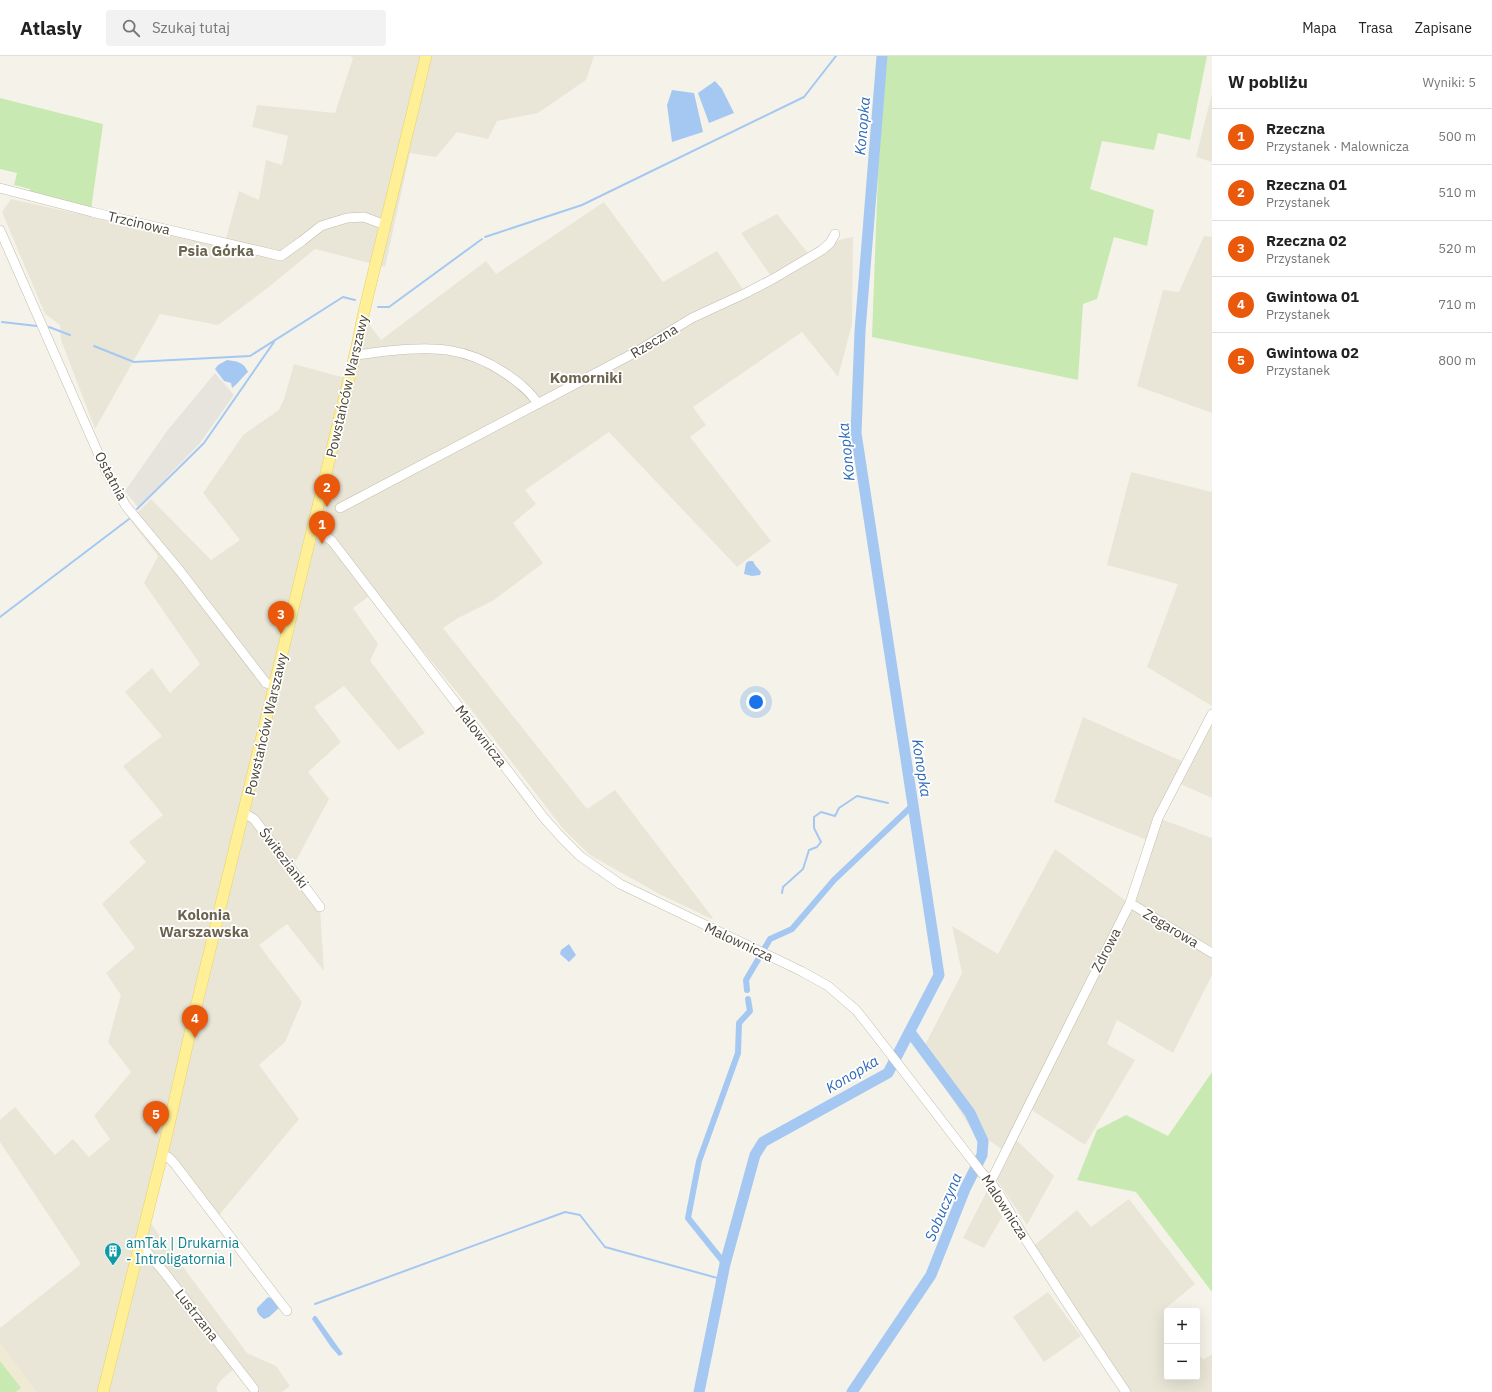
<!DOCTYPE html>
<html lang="pl">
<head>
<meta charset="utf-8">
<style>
  body { margin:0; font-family:"IBM Plex Sans",sans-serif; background:#f2f2f2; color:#222 }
  .controls { position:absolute; right:12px; bottom:12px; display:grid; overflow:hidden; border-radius:4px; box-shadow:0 4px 16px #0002 }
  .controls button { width:36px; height:36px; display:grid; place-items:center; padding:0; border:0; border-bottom:1px solid #e0e0e0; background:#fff; color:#222; font:20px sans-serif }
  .you { position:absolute; left:756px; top:646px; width:14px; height:14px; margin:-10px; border:3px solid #fff; border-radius:50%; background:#1a73e8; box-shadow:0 0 0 6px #1a73e833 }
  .badge { display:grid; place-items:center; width:26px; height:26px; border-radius:50%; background:#ea580c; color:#fff; font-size:13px; font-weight:700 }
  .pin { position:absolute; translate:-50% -33px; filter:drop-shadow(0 1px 2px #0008) }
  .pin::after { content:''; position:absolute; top:21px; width:14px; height:12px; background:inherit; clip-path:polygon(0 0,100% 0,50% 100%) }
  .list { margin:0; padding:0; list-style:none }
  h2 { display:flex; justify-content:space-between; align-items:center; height:52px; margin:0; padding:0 16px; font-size:17px }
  h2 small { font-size:13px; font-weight:400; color:#767676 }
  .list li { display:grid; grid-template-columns:26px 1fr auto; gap:12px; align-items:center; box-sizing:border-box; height:56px; padding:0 16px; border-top:1px solid #e0e0e0 }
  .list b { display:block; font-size:15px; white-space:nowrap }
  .list p { margin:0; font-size:13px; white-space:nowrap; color:#767676 }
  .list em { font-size:13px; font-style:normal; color:#767676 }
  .icon { flex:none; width:22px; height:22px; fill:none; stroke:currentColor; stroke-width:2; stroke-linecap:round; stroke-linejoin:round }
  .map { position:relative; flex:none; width:1212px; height:1336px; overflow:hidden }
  header { display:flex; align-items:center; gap:24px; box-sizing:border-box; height:56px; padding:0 20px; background:#fff; border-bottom:1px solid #e0e0e0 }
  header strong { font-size:19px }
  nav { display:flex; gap:22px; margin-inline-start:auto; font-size:14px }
  .search { width:280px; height:36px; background:#f2f2f2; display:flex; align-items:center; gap:10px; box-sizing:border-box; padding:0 14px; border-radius:4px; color:#767676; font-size:15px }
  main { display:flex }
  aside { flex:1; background:#fff }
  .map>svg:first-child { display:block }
  .residential { fill:#e9e6d7 }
  .industrial { fill:#e7e4dd }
  .education { fill:#eeead3 }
  .green { fill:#c8e9b1 }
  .water { fill:#a5c8f2 }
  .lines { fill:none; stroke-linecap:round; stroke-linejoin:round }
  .stream { stroke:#a5c8f2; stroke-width:2 }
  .canal { stroke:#a5c8f2; stroke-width:6 }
  .river { stroke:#a5c8f2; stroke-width:11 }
  .minor-casing { stroke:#c1bcab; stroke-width:10 }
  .major-casing { stroke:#e6d265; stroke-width:12 }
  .minor { stroke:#fff; stroke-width:9 }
  .major { stroke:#fff098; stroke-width:11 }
  .labels { text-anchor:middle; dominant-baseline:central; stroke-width:3.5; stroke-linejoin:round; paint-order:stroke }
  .street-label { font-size:14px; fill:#494437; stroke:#fff }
  .culture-label { font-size:14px; fill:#0d838f; stroke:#fff; text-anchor:start }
  .water-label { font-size:15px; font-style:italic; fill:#2d6ab8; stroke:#fff }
  .neighbourhood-label { font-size:15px; font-weight:bold; fill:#6c644e; stroke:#fff }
</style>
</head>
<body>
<header>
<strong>Atlasly</strong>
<div class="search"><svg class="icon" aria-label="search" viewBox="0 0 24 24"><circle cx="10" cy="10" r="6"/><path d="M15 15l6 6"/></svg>Szukaj tutaj</div>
<nav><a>Mapa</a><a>Trasa</a><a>Zapisane</a></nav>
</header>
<main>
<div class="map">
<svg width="1212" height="1336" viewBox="0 0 1212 1336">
  <rect width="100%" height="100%" fill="#f5f3e9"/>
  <path class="residential" d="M350,0H594L586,24L538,57L497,65L488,83L457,76L436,101L410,97L385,211L315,193L265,234L218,269L160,258L95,373L61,284L60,269L45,258L2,156L11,143L224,190L239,135L259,144L266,104L282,109L288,80L252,71L257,49L335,57L353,2Z
    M1212,37V106L1196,101Z
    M604,146L663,226L717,195L746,238L773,223L741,177L777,158L811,201L839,184L853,181L852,268L838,321L802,276L693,351L706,369L690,381L771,485L737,511L609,376L525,434L536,448L513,467L543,507L494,544L458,562L443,572L587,753L615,734L713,862L712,863L661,839L590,799L564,774L474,657L375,536L353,552L378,588L370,605L425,677L398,694L344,630L314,651L341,686L308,716L329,743L291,814L320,851L324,915L287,868L259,889L302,946L285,986L259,1009L299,1063L216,1163L163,1093L146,1161L247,1297L276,1310L290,1330L282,1336H254L235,1312L220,1325L216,1333L218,1336H34L0,1291V1272L81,1208L0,1086V1064L15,1051L55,1099L73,1083L89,1101L110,1083L94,1060L131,1016L108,986L121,939L106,917L135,892L102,848L146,806L129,786L163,759L123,710L162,680L125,636L152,612L170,637L200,608L144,527L158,500L130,464L151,443L211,504L240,484L203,437L243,379L279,354L284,343L294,308L349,323L363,260L381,284L486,205L496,218Z
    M1204,180L1212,181V357L1137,330L1163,234L1179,236Z
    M1131,416L1212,436V650L1147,611L1178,528L1107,509Z
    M1212,658V742L1176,726L1158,762L1212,782V919L1173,997L1117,964L1107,988L1135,1004L1085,1089L1027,1051L1013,1081L1054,1120L1027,1169L997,1124L1010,1099L970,1071L922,995L962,917L952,870L998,898L1055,793L1129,847L1149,785L1054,746L1083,661L1186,707Z
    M987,1135L1002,1161L984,1192L963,1182Z
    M1129,1143L1195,1228L1166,1252L1168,1255L1167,1321H1197V1296L1203,1304L1212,1298V1336H1126L1031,1192L1077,1154L1091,1171Z
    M1048,1236L1081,1280L1044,1306L1013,1261Z"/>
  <path class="industrial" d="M215,317L234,339L200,387L138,451L125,435L167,375Z"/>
  <path class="education" d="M0,1287L37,1336H0Z"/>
  <path class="green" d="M887,0H1207L1190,84L1158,77L1154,94L1102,85L1090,133L1154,154L1147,190L1114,181L1097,243L1083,248L1078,324L872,281L878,118L885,19Z
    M0,42L103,68L91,154L28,137L30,133L14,129L17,117L0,113Z
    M1212,1016V1236L1136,1136L1077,1124L1097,1074L1126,1059L1168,1080Z
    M0,1305L21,1332L15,1336H0Z"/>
  <path class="water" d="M715,25L722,33L734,57L709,67L698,37Z
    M672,34L694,37L703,76L672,86L667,49Z
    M227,304C236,305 244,306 248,316C242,321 239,327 232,332L231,327L224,325L215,313L218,309Z
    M749,505H753L755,509L761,516L760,519L752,520L744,518L746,507Z
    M569,888L576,899L569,906L560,898L561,894Z
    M268,1241L272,1243L279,1252L269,1261L264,1263C260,1260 256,1257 257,1252Z
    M314,1260H316L343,1298L339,1300L331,1291L312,1263Z"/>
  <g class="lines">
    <path class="stream" d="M485,181L582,149L804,41L836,0
      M378,251H389L482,183
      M2,266L37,270
      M49,271L70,279
      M94,290L134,306L250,300L343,241L355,244
      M137,453L204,387L274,286
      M0,561L129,463
      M782,837L783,831L803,813L809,794L817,791L821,786L814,772V761L821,756L835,760L839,752L857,740L888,747
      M315,1248L565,1156L580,1159L605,1191L721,1223"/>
    <path class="canal" d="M747,934L746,924L770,883L792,873L834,824L913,749
      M725,1208L688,1162L699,1105L738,997L739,967L750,955L748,943"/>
    <path class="river" d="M699,1336L725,1208L755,1099L763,1086L888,1017L939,919L856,377L860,275L882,0
      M852,1336L931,1219L965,1133L982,1099L983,1085L970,1057L910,976"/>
    <g class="minor-casing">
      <path id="minor" d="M0,132L92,156L281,200L302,185L321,170L347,162L364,161L385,169
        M0,174L106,415L126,450L180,515L266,627L275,630
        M355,299C366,298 377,296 388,295C434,290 466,291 505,317C518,326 530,335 538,348
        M340,452L636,296L692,262L746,237L773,223L822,194L830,187L835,178
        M312,473L321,477L332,485L544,762L561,781L580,800L620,828L801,915L828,930L856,954L868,969L982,1117C1000,1134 1011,1160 1024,1181C1058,1233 1091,1285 1126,1336
        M244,757L254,763L320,851
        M1130,847L1212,897
        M162,1099L168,1101L174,1107L287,1255
        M991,1125L1130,847L1158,762L1212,658
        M139,1187L164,1216L254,1333"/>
    </g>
    <g class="major-casing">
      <path id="major" d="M103,1336L162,1099L196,951L357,290L363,260L426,0"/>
    </g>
    <use href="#minor" class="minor"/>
    <use href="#major" class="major"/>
  </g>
  <defs>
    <g id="building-pin" transform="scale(0.9)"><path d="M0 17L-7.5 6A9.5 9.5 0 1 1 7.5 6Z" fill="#0f9aa8" stroke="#fff"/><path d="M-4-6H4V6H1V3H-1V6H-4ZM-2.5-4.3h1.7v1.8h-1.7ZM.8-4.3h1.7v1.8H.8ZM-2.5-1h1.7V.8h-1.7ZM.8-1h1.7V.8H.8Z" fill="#fff"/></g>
  </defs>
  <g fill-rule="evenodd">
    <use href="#building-pin" x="113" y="1195"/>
  </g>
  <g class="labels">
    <g class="street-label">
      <text transform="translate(139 167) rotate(13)">Trzcinowa</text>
      <text transform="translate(654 285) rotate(-31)">Rzeczna</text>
      <text transform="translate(347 330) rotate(-77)">Powstańców Warszawy</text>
      <text transform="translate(111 420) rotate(62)">Ostatnia</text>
      <text transform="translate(266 668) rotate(-77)">Powstańców Warszawy</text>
      <text transform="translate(481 680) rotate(52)">Malownicza</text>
      <text transform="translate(284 802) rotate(53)">Świtezianki</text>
      <text transform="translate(1171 872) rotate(31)">Zegarowa</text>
      <text transform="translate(739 886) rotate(25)">Malownicza</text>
      <text transform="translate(1106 894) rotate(-63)">Zdrowa</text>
      <text transform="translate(1005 1151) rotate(57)">Malownicza</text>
      <text transform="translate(197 1259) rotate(52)">Lustrzana</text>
    </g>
    <g class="culture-label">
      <text x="126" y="1187">amTak | Drukarnia<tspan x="126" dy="16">- Introligatornia |</tspan></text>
    </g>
    <g class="water-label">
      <text transform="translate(862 70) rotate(-85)">Konopka</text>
      <text transform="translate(846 396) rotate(-96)">Konopka</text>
      <text transform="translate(922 712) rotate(81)">Konopka</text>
      <text transform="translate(852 1018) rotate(-31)">Konopka</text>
      <text transform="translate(943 1151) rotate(-67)">Sobuczyna</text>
    </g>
    <g class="neighbourhood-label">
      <text x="216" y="194">Psia Górka</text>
      <text x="586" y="321">Komorniki</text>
      <text x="204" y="858">Kolonia<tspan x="204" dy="17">Warszawska</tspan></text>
    </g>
  </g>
</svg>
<div class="controls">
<button>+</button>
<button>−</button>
</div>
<div class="you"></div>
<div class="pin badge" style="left:322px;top:488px">1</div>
<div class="pin badge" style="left:327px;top:451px">2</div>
<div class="pin badge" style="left:281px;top:578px">3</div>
<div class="pin badge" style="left:195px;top:982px">4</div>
<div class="pin badge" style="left:156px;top:1078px">5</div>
</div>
<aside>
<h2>W pobliżu<small>Wyniki: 5</small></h2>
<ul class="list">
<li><span class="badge">1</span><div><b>Rzeczna</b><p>Przystanek · Malownicza</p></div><em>500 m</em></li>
<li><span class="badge">2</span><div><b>Rzeczna 01</b><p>Przystanek</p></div><em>510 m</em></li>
<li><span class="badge">3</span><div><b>Rzeczna 02</b><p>Przystanek</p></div><em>520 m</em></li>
<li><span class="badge">4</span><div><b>Gwintowa 01</b><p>Przystanek</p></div><em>710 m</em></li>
<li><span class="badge">5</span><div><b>Gwintowa 02</b><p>Przystanek</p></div><em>800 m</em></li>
</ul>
</aside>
</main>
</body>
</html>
